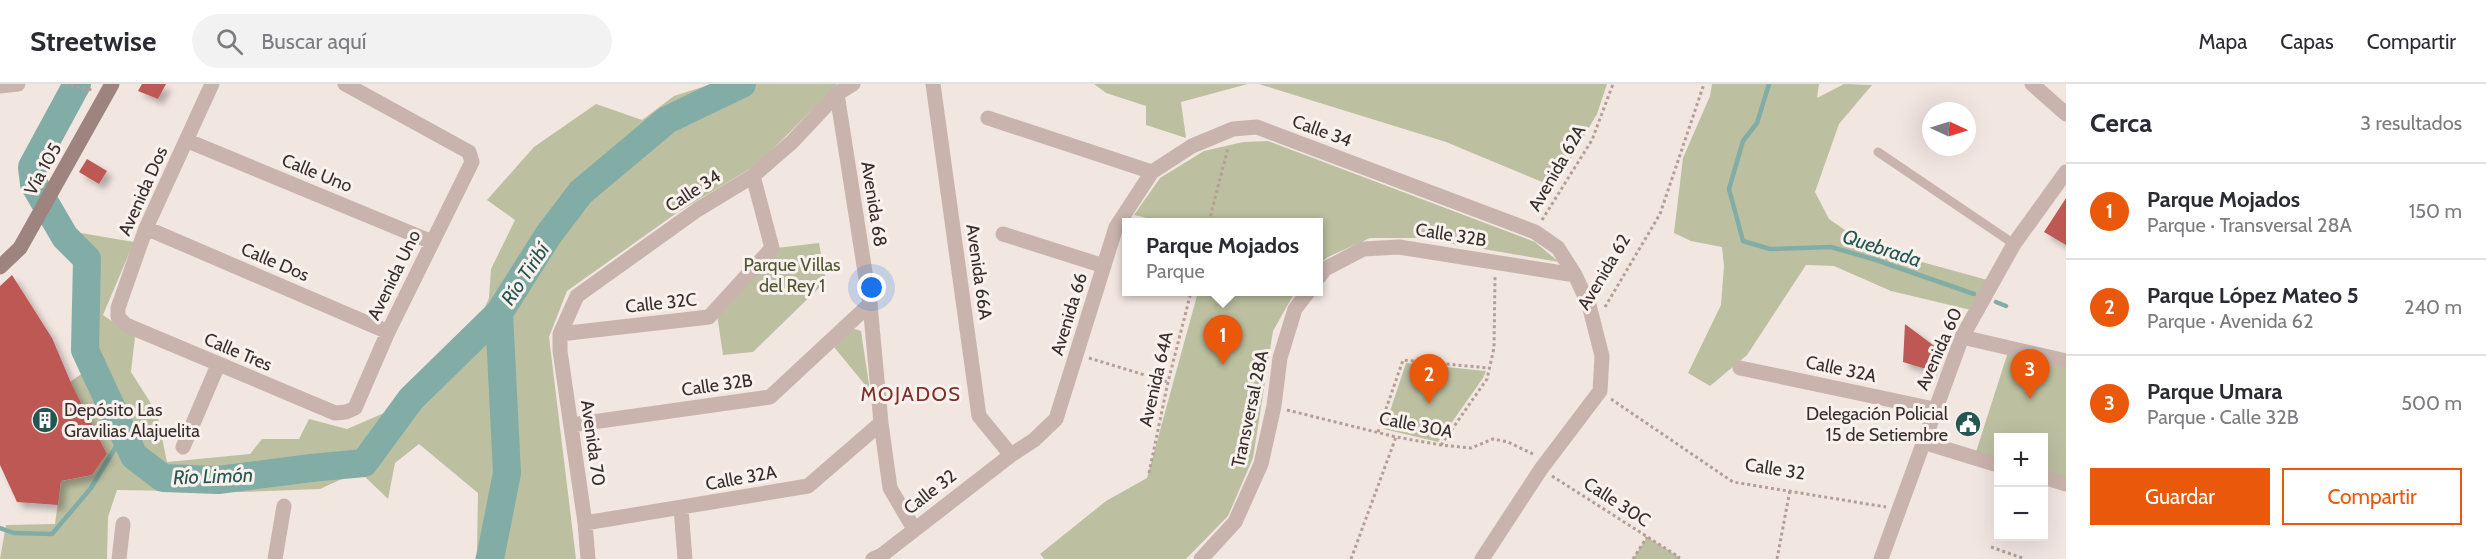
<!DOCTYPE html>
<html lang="es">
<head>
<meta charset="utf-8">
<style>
  body { margin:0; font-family:Cabin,sans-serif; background:#f2f2f3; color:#2b2b33 }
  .controls { position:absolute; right:18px; bottom:18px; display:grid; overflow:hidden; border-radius:0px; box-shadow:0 6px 24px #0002 }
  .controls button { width:54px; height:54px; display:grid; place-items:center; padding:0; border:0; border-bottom:2px solid #e1e1e2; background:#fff; color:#2b2b33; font:30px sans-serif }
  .compass { position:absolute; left:1922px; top:18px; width:54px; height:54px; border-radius:50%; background:#fff; box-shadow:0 6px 24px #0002; rotate:94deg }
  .you { position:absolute; left:872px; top:204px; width:21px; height:21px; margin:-15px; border:4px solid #fff; border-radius:50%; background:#1a73e8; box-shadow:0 0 0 9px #1a73e833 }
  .badge { display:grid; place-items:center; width:39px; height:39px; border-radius:50%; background:#ea580c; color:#fff; font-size:20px; font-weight:700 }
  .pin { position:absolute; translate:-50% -50px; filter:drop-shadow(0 2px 3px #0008) }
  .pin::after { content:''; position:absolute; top:32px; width:21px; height:18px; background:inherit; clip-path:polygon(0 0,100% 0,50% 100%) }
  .popup { position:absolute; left:1122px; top:134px; width:201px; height:78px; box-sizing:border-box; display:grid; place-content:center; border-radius:0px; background:#fff; filter:drop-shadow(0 2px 4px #0005); font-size:20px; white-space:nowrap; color:#7c7c81 }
  .popup b { font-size:22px; color:#2b2b33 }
  .popup::after { content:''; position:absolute; left:50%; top:100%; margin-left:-12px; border:12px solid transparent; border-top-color:#fff }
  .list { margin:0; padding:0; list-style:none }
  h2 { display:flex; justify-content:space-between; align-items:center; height:78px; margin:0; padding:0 24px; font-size:26px }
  h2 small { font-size:20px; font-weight:400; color:#7c7c81 }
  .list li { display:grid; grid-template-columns:39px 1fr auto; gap:18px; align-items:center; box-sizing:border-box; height:96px; padding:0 24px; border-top:2px solid #e1e1e2 }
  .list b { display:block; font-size:22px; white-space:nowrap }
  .list p { margin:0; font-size:20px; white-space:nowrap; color:#7c7c81 }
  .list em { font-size:20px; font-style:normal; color:#7c7c81 }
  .actions { display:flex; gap:12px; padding:18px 24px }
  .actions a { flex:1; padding:14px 0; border:2px solid #ea580c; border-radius:0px; text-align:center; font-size:21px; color:#ea580c }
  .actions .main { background:#ea580c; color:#fff }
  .icon { flex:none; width:33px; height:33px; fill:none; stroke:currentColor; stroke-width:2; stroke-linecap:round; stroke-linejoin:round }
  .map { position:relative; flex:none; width:2066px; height:475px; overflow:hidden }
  header { display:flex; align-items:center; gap:36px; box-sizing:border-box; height:84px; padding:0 30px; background:#fff; border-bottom:2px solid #e1e1e2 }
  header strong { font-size:28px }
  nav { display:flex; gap:33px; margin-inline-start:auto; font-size:21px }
  .search { width:420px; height:54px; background:#f2f2f3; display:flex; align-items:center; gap:15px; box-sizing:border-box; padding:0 21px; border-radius:33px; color:#7c7c81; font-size:22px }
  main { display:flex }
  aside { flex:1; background:#fff }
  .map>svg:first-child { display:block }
  .green { fill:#bcc0a1 }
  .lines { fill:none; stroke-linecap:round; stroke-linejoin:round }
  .stream { stroke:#82ada6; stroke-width:4.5 }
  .river { stroke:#82ada6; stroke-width:28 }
  .building { fill:#bd5954; filter:url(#shadow) }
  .path { stroke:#b59e97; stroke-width:3; stroke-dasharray:3 3; stroke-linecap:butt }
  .service { stroke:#c9b4ad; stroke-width:9 }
  .minor { stroke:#c9b4ad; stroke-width:15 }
  .tertiary { stroke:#c9b4ad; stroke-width:15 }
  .secondary { stroke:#9d847f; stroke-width:15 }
  .labels { text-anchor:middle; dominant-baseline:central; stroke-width:6; stroke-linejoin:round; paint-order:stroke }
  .street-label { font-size:18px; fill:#382d2b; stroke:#f9f1ed }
  .park-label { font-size:18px; fill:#4e5531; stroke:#f9f1ed }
  .poi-label { font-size:18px; fill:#382d2b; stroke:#f9f1ed; text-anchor:start }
  .water-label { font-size:20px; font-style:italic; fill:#245750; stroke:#f9f1ed }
  .neighbourhood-label { font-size:20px; letter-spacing:1.5px; fill:#812e2a; stroke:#f9f1ed }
</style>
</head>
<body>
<header>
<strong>Streetwise</strong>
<div class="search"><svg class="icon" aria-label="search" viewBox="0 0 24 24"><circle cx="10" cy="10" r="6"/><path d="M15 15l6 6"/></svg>Buscar aquí</div>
<nav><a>Mapa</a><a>Capas</a><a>Compartir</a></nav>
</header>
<main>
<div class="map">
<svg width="2066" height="475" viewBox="0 0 2066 475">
  <defs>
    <filter id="shadow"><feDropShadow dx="5.5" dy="5.5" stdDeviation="3" flood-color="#0004"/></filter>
  </defs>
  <rect width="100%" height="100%" fill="#f2e6e1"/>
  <path class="green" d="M712,0H838L758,80L678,128L567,207L549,253L576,475H475L477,467L478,409L419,360L395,379L388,415L359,387L320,405L242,408L117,406L108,433L107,475H0L6,441L55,440L61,397L92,391L107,370L70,298L97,279L77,244L83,212L98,182L81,149L134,158L103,231L135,253L131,288L157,329L167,378L250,370L262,355H299L309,335L347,345L391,326L477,242L489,214L491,185L515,136L487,116L534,63L596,20L642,36L674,12Z
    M1094,0H1248L1181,18L1186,54L1146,41V22L1106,9Z
    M1259,0H1607L1597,30L1554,103L1446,58Z
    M1712,0H1819L1817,14L1844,0L1872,1L1839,40L1815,108L1829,135L1871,164L1991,197L1971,226L1891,207L1834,182L1806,181L1747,271L1710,302L1688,289L1721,221L1724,182L1722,163L1691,157L1674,149L1683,74L1710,12Z
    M1268,57L1535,158L1559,178L1419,154H1370L1328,173L1319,180V138H1164L1134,131L1160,94L1204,67L1243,58Z
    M819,159L826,197L753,268L723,271L717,230L776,164Z
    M1198,208H1295L1273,247L1253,374L1228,432L1186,475H1044L1040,470L1106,417L1147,394Z
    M855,245L861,247L870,307L834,263L849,247Z
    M2009,265L2066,277V400L2044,393V354H1998V381L1974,374Z
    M1406,279L1486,287L1483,294L1438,358L1384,345Z
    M1647,453L1679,473L1678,475H1633Z"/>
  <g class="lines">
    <path class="stream" d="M1769,0L1757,39L1743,57L1729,105L1743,157L1770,165L1831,163L1876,176L1974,210
      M1996,218L2006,222
      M0,444L14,449L52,450L91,404L123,351"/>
    <path class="river" d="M77,0L32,83L34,100L65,153L87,175L85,266L134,372L163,394L218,396L311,384L364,379L411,315L499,229L549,150L581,108L667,36L742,0
      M490,475L507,389L499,229"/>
  </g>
  <path class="building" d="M142,0H166L158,15L138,7Z
    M87,75L107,87L99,100L79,88Z
    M2066,114V161L2044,148Z
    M12,191L52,254L72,301L107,370L92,391L61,397L58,421L17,418L0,381V202Z
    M1905,240L1937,264L1929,286L1903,278Z"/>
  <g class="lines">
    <path class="path" d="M65,0L92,6
      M1542,136L1592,56L1613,0
      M1209,138L1228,64
      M1605,223L1660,130L1704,0
      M1089,274L1168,298
      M1611,315L1733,398L1886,423
      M1287,326L1396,353L1441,361L1471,364L1493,355L1508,358L1533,370
      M1378,348L1403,276L1489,284
      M1441,361L1487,295L1494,264L1495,192
      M1149,389L1168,298L1191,208
      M1552,392L1679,473L1678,475
      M1991,463L2025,475
      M1351,475L1396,353
      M1633,475L1647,453
      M1777,475L1790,406"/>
    <path class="service" d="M1878,68L2014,160"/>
    <path class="minor" d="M212,0L146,144L118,224V233L126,241L335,329L346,328L355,324L388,248L472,78L469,68L345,0
      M933,0L979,332L1011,371
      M2032,0L2066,30
      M0,2L18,0
      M837,10L870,220L881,339L890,404L914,445
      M988,34L1152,88
      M188,57L432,158
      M146,144L388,248
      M1003,150L1104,182
      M1319,193L1325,185L1363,165L1399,163L1575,191
      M560,250L709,233L772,164L753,92
      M1962,253L2066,277
      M1740,284L1934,325
      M571,341L770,313L870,220
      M1923,358L1998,381
      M183,363L218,281
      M2044,393L2066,400
      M681,424L685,475
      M585,439L808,402L881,339
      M119,475L123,440
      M275,475L284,422
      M588,475L585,439L560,267V250L577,212L697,126L753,92L792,58L837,10L853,0
      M873,475L882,471L1011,371L1034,356L1056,335L1116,143L1152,88L1192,62L1233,45L1257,43L1535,148L1558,164L1575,191L1589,221L1602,272L1600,307L1541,385L1482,475
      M1201,475L1235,438L1261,380L1274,322L1280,274L1295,225L1308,208"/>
    <path class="tertiary" d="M1881,475L1962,253L2014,160L2066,88"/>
    <path class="secondary" d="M0,183L20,164L112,0"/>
  </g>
  <defs>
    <g id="building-disc" transform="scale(1.35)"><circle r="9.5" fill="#245750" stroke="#f9f1ed"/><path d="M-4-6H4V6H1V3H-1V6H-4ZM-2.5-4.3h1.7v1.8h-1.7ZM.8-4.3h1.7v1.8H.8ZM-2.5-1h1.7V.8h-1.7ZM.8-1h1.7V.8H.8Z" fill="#fff"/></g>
    <g id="civic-disc" transform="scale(1.35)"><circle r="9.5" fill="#245750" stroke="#f9f1ed"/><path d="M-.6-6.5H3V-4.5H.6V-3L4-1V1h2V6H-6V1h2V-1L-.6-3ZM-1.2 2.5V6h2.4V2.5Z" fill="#fff"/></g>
  </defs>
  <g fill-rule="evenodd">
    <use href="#building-disc" x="45" y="336"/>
    <use href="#civic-disc" x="1968" y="340"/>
  </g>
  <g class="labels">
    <g class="street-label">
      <text transform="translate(1322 47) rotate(20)">Calle 34</text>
      <text transform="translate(1557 84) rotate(-60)">Avenida 62A</text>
      <text transform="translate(43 85) rotate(-61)">Vía 105</text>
      <text transform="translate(317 89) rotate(22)">Calle Uno</text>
      <text transform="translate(143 107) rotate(-66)">Avenida Dos</text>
      <text transform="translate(693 107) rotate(-33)">Calle 34</text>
      <text transform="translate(874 120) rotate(81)">Avenida 68</text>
      <text transform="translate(1451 151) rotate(9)">Calle 32B</text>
      <text transform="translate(275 178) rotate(23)">Calle Dos</text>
      <text transform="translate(979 188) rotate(82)">Avenida 66A</text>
      <text transform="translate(1604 188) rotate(-59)">Avenida 62</text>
      <text transform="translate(394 191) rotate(-64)">Avenida Uno</text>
      <text transform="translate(661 219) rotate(-6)">Calle 32C</text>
      <text transform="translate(1069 230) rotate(-73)">Avenida 66</text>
      <text transform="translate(1939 265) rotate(-66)">Avenida 60</text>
      <text transform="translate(238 268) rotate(23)">Calle Tres</text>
      <text transform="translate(1841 285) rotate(12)">Calle 32A</text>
      <text transform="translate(1156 295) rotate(-77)">Avenida 64A</text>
      <text transform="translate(717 301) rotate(-8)">Calle 32B</text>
      <text transform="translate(1250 325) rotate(-78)">Transversal 28A</text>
      <text transform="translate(1416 341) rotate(11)">Calle 30A</text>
      <text transform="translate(593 359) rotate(82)">Avenida 70</text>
      <text transform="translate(1775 385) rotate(9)">Calle 32</text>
      <text transform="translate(741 394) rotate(-10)">Calle 32A</text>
      <text transform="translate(930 408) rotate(-38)">Calle 32</text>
      <text transform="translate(1617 418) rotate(33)">Calle 30C</text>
    </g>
    <g class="park-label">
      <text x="792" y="181">Parque Villas<tspan x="792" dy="21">del Rey 1</tspan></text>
    </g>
    <g class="poi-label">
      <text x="64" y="326">Depósito Las<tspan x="64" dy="21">Gravilias Alajuelita</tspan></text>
      <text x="1948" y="330" text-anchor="end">Delegación Policial<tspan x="1948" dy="21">15 de Setiembre</tspan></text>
    </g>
    <g class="water-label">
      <text transform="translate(1882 164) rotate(18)">Quebrada</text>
      <text transform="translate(525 190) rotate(-56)">Río Tiribí</text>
      <text transform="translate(213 392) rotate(-2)">Río Limón</text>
    </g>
    <g class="neighbourhood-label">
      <text x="911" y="310">MOJADOS</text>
    </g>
  </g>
</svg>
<div class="controls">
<button>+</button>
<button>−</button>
</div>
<svg class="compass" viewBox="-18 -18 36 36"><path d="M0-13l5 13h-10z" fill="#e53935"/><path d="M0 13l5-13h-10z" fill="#7c7c81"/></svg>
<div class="you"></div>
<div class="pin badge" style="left:1223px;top:281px">1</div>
<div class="popup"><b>Parque Mojados</b>Parque</div>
<div class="pin badge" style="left:1429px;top:320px">2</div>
<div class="pin badge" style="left:2030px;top:315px">3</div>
</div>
<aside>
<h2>Cerca<small>3 resultados</small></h2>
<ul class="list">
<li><span class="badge">1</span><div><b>Parque Mojados</b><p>Parque · Transversal 28A</p></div><em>150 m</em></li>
<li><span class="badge">2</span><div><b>Parque López Mateo 5</b><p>Parque · Avenida 62</p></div><em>240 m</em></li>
<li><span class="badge">3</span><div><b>Parque Umara</b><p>Parque · Calle 32B</p></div><em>500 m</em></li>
</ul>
<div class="actions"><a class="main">Guardar</a><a>Compartir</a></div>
</aside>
</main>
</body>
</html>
